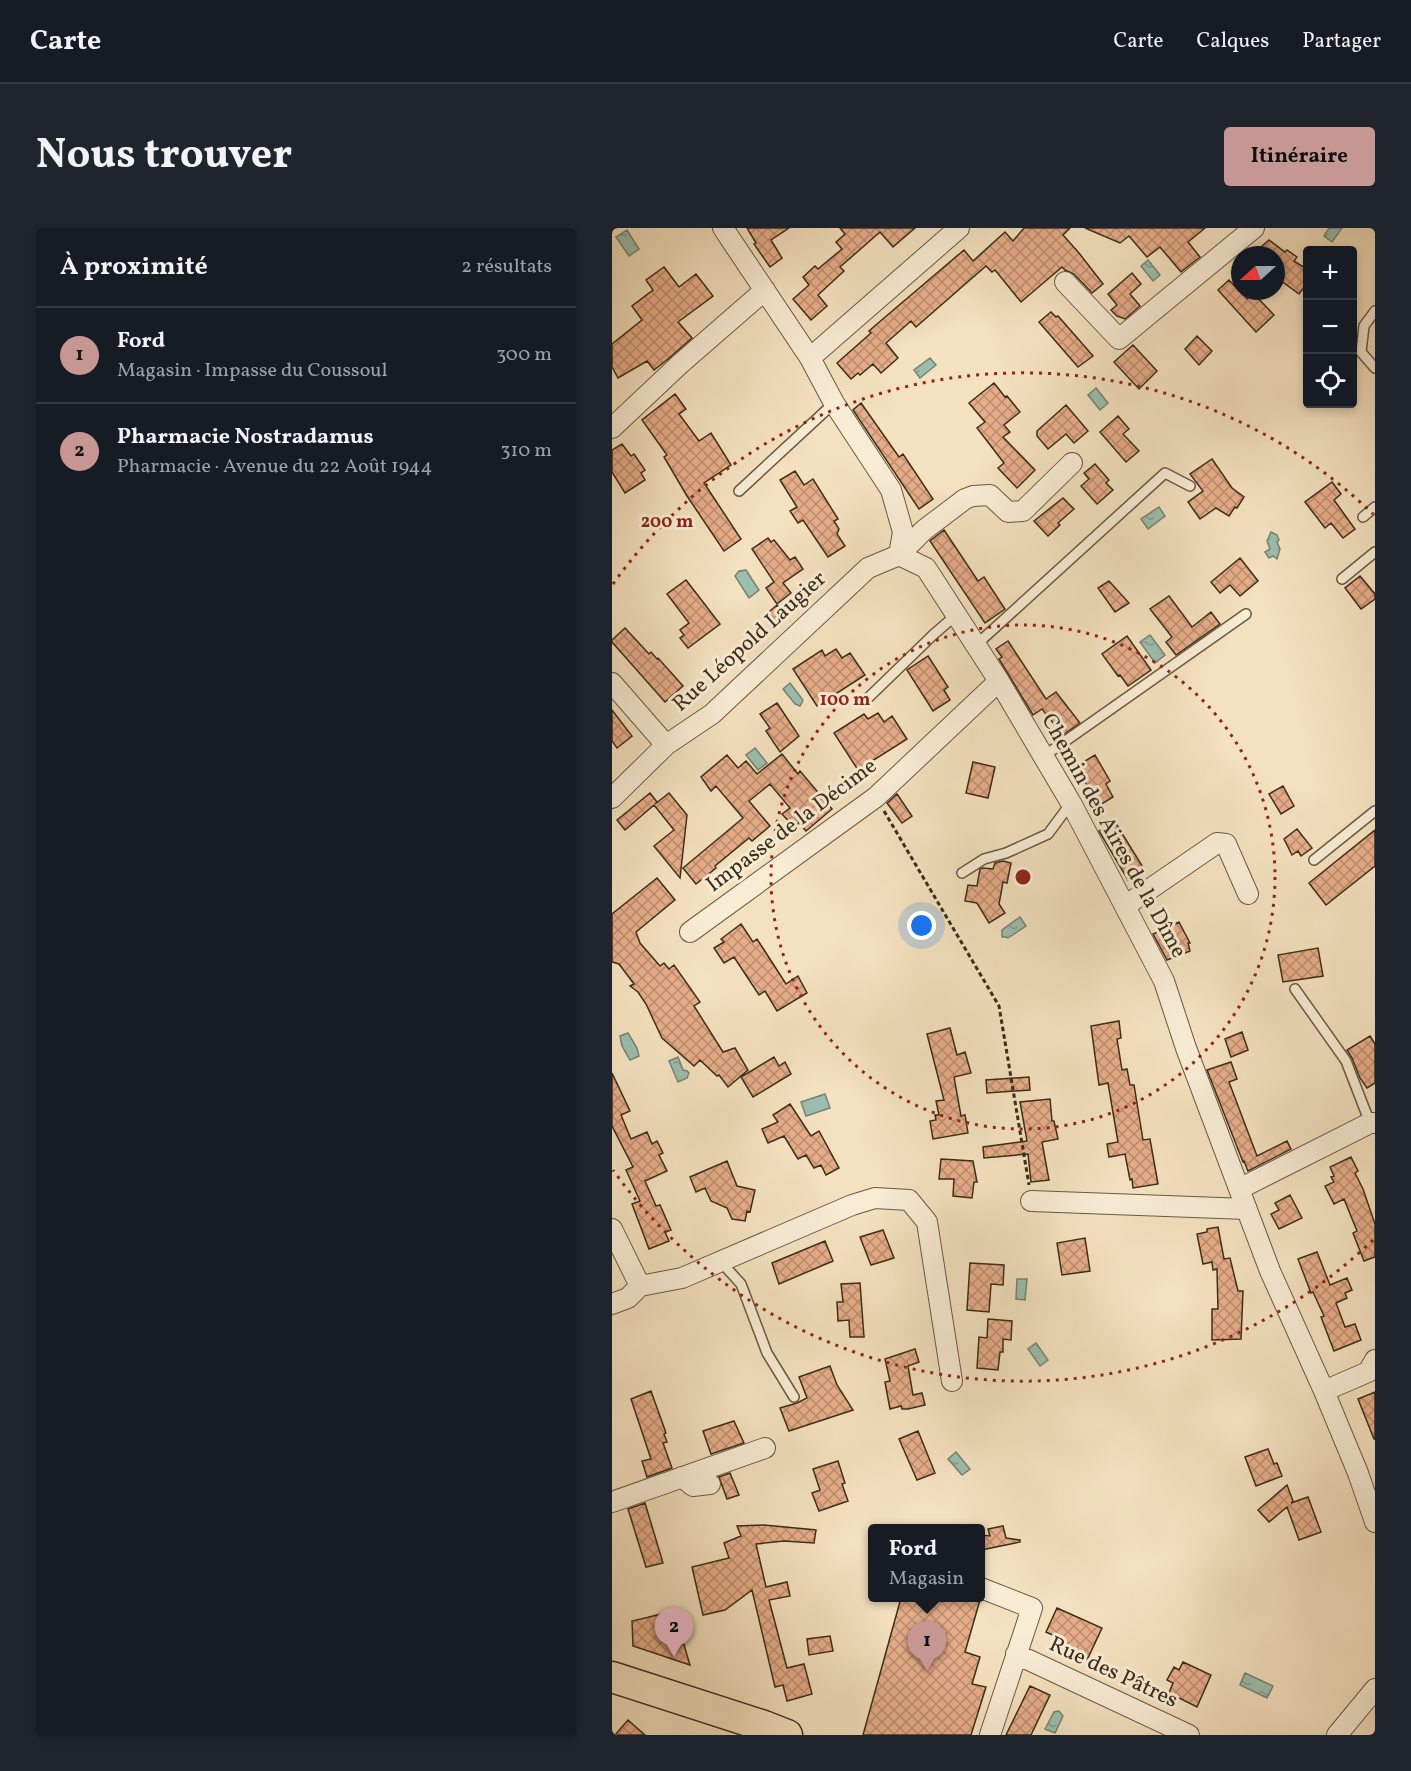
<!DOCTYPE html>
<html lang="fr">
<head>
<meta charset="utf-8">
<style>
  body { margin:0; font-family:Vollkorn,serif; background:#20242c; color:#f1f3f6 }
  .controls { position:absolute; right:18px; top:18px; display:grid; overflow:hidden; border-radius:6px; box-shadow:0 3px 9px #0003 }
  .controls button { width:54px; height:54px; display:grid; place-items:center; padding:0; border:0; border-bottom:2px solid #363941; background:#171b24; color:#f1f3f6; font:30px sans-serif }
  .compass { position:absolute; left:619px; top:18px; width:54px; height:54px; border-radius:50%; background:#171b24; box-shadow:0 3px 9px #0003; rotate:249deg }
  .you { position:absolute; left:310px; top:698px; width:21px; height:21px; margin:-15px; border:4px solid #fff; border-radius:50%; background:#1a73e8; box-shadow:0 0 0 9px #1a73e833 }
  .badge { display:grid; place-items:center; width:39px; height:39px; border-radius:50%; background:#c59692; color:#111; font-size:20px; font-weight:700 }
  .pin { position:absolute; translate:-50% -50px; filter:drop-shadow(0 2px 3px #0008) }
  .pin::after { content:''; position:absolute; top:32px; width:21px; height:18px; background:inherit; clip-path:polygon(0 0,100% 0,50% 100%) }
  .popup { position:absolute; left:256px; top:1296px; width:117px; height:78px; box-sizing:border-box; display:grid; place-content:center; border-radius:6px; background:#171b24; filter:drop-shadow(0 2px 4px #0005); font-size:20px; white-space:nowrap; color:#9ea1a6 }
  .popup b { font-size:22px; color:#f1f3f6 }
  .popup::after { content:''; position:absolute; left:50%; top:100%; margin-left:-12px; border:12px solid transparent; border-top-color:#171b24 }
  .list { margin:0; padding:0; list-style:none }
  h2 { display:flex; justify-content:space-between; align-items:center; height:78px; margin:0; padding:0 24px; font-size:26px }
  h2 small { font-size:20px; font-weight:400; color:#9ea1a6 }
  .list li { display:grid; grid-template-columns:39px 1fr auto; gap:18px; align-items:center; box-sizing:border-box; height:96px; padding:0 24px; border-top:2px solid #363941 }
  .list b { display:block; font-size:22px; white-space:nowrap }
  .list p { margin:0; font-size:20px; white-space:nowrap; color:#9ea1a6 }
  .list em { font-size:20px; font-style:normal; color:#9ea1a6 }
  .icon { flex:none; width:33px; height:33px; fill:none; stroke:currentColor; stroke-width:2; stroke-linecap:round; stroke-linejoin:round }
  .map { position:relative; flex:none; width:763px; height:1507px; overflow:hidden; border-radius:6px }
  header { display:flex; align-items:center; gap:36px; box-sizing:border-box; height:84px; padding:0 30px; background:#171b24; border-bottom:2px solid #363941 }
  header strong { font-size:28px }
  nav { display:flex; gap:33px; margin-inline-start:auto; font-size:21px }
  .intro { display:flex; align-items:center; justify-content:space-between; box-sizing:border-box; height:144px; padding:0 36px }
  h1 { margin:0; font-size:42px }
  .button { padding:15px 27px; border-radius:6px; background:#c59692; color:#111; font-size:21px; font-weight:700 }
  main { display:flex; gap:36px; padding:0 36px }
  aside { flex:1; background:#171b24; border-radius:6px; box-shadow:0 3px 9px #0003 }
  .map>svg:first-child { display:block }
  .water { fill:url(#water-ripples); stroke:#758472; stroke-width:1.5 }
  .building { fill:url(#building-cross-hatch); stroke:#3b2d19; stroke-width:1.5 }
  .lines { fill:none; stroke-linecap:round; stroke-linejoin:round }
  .service-casing { stroke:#695a42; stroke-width:12 }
  .minor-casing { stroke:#695a42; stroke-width:22 }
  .primary-casing { stroke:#3b2d19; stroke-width:33 }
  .path { stroke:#3b2d19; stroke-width:3; stroke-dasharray:4.5 3; stroke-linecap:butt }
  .service { stroke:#f8ecd5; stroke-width:9 }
  .minor { stroke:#f8ecd5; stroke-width:20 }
  .primary { stroke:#f4e1bf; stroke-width:30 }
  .ring { fill:none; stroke:#8f2418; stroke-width:3; stroke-dasharray:3 6 }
  .labels { text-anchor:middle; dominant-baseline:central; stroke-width:6; stroke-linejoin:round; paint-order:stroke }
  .street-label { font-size:22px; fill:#3b2d19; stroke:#f8ecd5 }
  .centre { fill:#8f2418; stroke:#f8ecd5; stroke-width:3 }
  .ring-label { font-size:18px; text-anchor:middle; font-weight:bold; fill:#8f2418; stroke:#f8ecd5; stroke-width:6; stroke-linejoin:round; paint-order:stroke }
</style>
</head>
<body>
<header>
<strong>Carte</strong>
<nav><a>Carte</a><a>Calques</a><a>Partager</a></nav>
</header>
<div class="intro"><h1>Nous trouver</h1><a class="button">Itinéraire</a></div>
<main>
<aside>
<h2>À proximité<small>2 résultats</small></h2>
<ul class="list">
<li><span class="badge">1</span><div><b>Ford</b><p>Magasin · Impasse du Coussoul</p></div><em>300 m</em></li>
<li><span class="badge">2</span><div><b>Pharmacie Nostradamus</b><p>Pharmacie · Avenue du 22 Août 1944</p></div><em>310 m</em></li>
</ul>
</aside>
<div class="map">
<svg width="763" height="1507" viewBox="0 0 763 1507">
  <defs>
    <pattern id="water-ripples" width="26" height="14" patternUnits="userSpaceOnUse" patternTransform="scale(1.5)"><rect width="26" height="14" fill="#9cbeae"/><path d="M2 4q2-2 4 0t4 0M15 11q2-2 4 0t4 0" fill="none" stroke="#809b8d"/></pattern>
    <pattern id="building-cross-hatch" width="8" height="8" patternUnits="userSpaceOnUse" patternTransform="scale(1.5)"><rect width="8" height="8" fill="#e7ad89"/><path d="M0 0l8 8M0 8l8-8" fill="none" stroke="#bc8d6f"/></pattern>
  </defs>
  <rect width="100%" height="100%" fill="#f4e1bf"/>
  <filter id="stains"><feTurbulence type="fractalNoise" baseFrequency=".00333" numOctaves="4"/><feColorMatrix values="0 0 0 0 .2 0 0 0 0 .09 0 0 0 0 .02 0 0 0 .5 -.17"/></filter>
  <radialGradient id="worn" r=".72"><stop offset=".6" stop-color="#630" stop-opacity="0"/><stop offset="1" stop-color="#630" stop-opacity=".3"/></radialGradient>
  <path class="water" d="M717,0H730L720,14L712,8Z
    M15,2L27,21L17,28L4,9Z
    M536,32L548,47L541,53L529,38Z
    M318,130L324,137L308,150L302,142Z
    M484,160L496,175L488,182L476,167Z
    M547,279L553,288L536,301L529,291Z
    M659,304L665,307L667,312L665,314L668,321L665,331L661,328L657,330L653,324L658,321L655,313Z
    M134,342L147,362L137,370L123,348L127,343Z
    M538,407L553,427L543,435L528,414Z
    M178,455L191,472L188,478L183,476L171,461Z
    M143,520L155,535L146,542L134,527Z
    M408,689L414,698L396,710L394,709H390V702Z
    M16,805L25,820L27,828L18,832L10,818L8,808Z
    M66,829L71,842L75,843L77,845L75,850L66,854L57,833Z
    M213,866L218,880L194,888L189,874Z
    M405,1051H415L413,1072L404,1071Z
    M424,1115L436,1132L428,1138L416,1121Z
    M344,1224L358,1241L350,1247L336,1231Z
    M633,1445L661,1458L655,1470L628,1457Z
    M446,1483L448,1484L451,1488L443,1505L433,1501L442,1484Z"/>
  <path class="building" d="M135,0H177L159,12L170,30L158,39L142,16L144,15Z
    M228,0H303L281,19L268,4L228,39L232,43L206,67L215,78L199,92L181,71L197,57L191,49L203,38L206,41L230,21L224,14L233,6Z
    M412,0H458L451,7L467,25L491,56L480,65L462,46L453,42L450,39L409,74L383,42L380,44L374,38L304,99L299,93L274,115L286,130L269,145L261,136L248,147L246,145L239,151L225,135L259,105L257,103L272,90L352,22L361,33L393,4L401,13Z
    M473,0H593L576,14L588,29L569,44L548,19L535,29L517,8L508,15Z
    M657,12L673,24L675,22L685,29L682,33L696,42V54L687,66L664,49V27H640Z
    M52,39L67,59L84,46L101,68L66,94L80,110L56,131L42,142L35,133L6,150L0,139V116L30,92L20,78L41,62L34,52Z
    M520,45L529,56L518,66L528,78L513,91L505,88L499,82L505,77L496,66Z
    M617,52L635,71L641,65L662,87L644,104L606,62Z
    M439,84L444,89L446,88L481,128L466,139L427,94Z
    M585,108L600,123L587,137L573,121Z
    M521,117L545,143L527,161L502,134Z
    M382,155L393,169L395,168L408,184L392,197L398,204L391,209L423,242L405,260L386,240L392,235L365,200L373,194L357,175Z
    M63,166L74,181L67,186L87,213L99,205L119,237L92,255L129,311L112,323L75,268L52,229L55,227L30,192Z
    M249,175L287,229L291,226L321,271L307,281L241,182Z
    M454,177L476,203L462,215L454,206L436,221L425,208V203Z
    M506,188L517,201L511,206L527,223L514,234L488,204Z
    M10,216L19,228L22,226L33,242L29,245L33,252L13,265L0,244V222Z
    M600,231L620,260L632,269L625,280L623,279L617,288L604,280L588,291L576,274L591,263L578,246Z
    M483,236L497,252L494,255L501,262L485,276L469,258L477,251L472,245Z
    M183,243L192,257L201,251L226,291L222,293L227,301L225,306L233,318L216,329L191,292L186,295L178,283L185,279L168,252Z
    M720,254L729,266L722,272L743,301L731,310L719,295L713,300L693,274Z
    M451,270L462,281L446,295L448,297L436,308L422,293Z
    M332,302L366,353L372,349L393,381L373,395L318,313Z
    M156,310L159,314L162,312L178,332L183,329L191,341L171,355L179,365L165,376L154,360L162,354L140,321Z
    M628,330L646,353L628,368L618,357L608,365L599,354Z
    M748,348L763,366V371L749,381L733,360Z
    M74,352L108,396L76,420L68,410L72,407L68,402L77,395L55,366Z
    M497,353L517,375L503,384L486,360Z
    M557,368L580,399L599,384L608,396L564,427L554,414L560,409L538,381Z
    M165,377L172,387L160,399L152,388Z
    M13,400L37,426L39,424L45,431L46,430L71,458L53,474L0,414V412Z
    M515,408L539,442L516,458L508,447L506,448L490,426Z
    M396,413L434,471L444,464L468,495L451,507L430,481L421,487L387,431L390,429L384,421Z
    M224,421L230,430L238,425L253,447L205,478L181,441L210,422L213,428Z
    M316,428L336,459L332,462L338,472L321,483L295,442Z
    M165,475L187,508L168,524L154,503L158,500L148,486Z
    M0,482L20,508L5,520L0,513Z
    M266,485L272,494L280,488L295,511L246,542L222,505L252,486L256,491Z
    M170,526L186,546L188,543L220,581L194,603L187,595L182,599L170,586L178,580L158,556L137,573L158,598L140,613L137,610L103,638L104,640L84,656L71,640L131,590L104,558L99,563L89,549L115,527L126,540L134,533L145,546Z
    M483,527L498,553L494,556L501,569L488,577L463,539Z
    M361,534L383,539L376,570L354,565Z
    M671,558L682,578L669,586L657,566Z
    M38,565L45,574L43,576L57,565L75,587L68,650L42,618L62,602L42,577L13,602L5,592Z
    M285,566L300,588L290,595L275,575Z
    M503,594L532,641L516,652L487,603Z
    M685,601L700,620L689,628L686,623L680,627L672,611Z
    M763,602V638L714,677L697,655Z
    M391,633L399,635L395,655L391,654L387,676L393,685L377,695L365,675L353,673L356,657L365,658L368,641L371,640L381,641L383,635Z
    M45,650L63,672L24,704L28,715L48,738L52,735L57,741L62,737L88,774L82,778L111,824L123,820L136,842L116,859L107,847L105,848L88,832L82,838L50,810L34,776L26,764L18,758L22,756L7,736L0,734V686Z
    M567,694L578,715H576L578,723L555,732L541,706Z
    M129,696L141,714L145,711L174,756L186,748L195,765L165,783L153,763L147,767L122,729L112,735L102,720L112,714L109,711Z
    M706,720L711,748L671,754L666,727Z
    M507,793L509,810L505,811L510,842L515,841L518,857H522L531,912L538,911L546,956L521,960L520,951L518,952L513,926L497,929L495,916L506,914L496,855L487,857L479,798Z
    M338,800L345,827L353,824L359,845L342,849L349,888L353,887L356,905L321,911L318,893L324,892L323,887H327L324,873L332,872L315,806Z
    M630,804L636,822L619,829L613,811Z
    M758,808L763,816V855L755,860L748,850L740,830L735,822Z
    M162,829L167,838L173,834L179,846L141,869L129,849Z
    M619,834L625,851L617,854L645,928L675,913L679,921L636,943L632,933L631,934L595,842Z
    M0,845L18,883L9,887L19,911L35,904L40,916L45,913L51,925L47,927L55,943L33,953L44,978L48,977L59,1002L53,1004L57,1013L37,1021L20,976L28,973L14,942L21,939L0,898Z
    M417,849L418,862L375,865L374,852Z
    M438,871L440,893H442L446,911L430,914L437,952L419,954L416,926L372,930L371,919L415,913L408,874Z
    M178,876L199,908L207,903L227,940L214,947L209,937L202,940L194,927L186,931L172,908L156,915L150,901L166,894L161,887Z
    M739,929L746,943L743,945L751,961L763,996V1029L752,1033L741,1005L745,1003L732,971L722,976L713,958L722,954L719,949L722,948L718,939Z
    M329,931L361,933L365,954H362L360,970L341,968L342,951H327Z
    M115,933L125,958L143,962L138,984L135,983L133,993L120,991L115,980L99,973L93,960L84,964L78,949Z
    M678,967L690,990L667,1001L659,986L667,982L663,975Z
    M606,999L612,1031L618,1030L626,1063H631L629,1111L600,1112V1081H606L605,1041L601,1042L600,1034L591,1036L585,1006L595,1004V1001Z
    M271,1002L282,1030L259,1037L248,1009Z
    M473,1010L478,1043L450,1047L445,1015Z
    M213,1013L221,1033L167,1056L160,1035Z
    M705,1024L718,1057L735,1050L740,1062L733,1065L735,1070L724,1075L733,1099L743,1096L749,1112L722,1123L709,1089L712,1088L701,1064L699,1065L686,1031Z
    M358,1035L392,1037L391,1057L379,1056L377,1084L355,1082Z
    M248,1055L252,1109H238L237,1092L226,1093L225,1074H231L229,1056Z
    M376,1091L400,1093L399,1112L391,1111V1124H388L386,1142L365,1140L367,1109L375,1110Z
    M303,1121L307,1134L296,1138L301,1167L310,1165L313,1177L296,1181H290L289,1178L278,1181L273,1154L278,1153L273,1131Z
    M218,1138L225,1157L241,1182L177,1203L168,1180L185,1175L195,1170L187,1149Z
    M39,1163L54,1205L52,1206L55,1214L51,1215L60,1240L35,1249L30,1233L39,1231L19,1171Z
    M763,1164V1211H762L746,1171Z
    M122,1193L132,1215L99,1226L91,1203Z
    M306,1203L323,1245L305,1252L287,1211Z
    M656,1221L662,1236L665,1235L670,1248L644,1258L633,1229Z
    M226,1233L233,1255L230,1256L236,1273L207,1283L200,1265L208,1262L201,1241Z
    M118,1245L127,1267L115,1271L107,1249Z
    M675,1257L681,1273L679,1275L696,1269L709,1304L687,1312L675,1279L657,1294L646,1282Z
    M33,1275L51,1335L34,1339L16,1281Z
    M152,1297L204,1302L202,1315L172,1313L144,1316L154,1359L175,1354L178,1368L157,1372L175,1440L192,1436L200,1466L175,1473L171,1457L163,1459L140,1362L113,1382L91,1387L80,1339L117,1330L112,1315L129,1308L125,1298Z
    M391,1298L394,1310L408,1312V1314L369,1322V1307L378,1308L376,1301Z
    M289,1370H362L368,1372L353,1424L368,1429L360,1456L374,1459L359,1507H251Z
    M445,1380L490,1400L475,1432L447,1419L449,1414L442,1411L443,1408L434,1404Z
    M62,1383L78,1437L21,1418L20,1393Z
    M218,1408L221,1423L197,1427L195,1411Z
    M571,1434L599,1447L585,1479L557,1465L561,1455L555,1452L562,1439L567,1442Z
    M418,1458L438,1467L419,1507H394Z
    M16,1492L33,1507H3Z"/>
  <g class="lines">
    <g class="service-casing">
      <path id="service" d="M763,83L752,98L749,124L763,140
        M127,263L222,175
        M751,289L763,279
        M730,351L763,324
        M364,417L553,245L578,258
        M256,470L321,407L344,387
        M432,528L634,386
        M702,632L763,583
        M350,645L372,631L394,625L436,606L459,575
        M683,761L734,833L758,895
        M109,1034L129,1056L155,1125L182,1169"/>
    </g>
    <g class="minor-casing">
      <path id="minor" d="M111,0L198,130L222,175L279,262L291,304L287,327L314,340L387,453L459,575L552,753L574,820L658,1043L712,1163L746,1245L763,1294
        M453,54L507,111L642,0
        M198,130L347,0
        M0,200L68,136L153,62
        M0,455L54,517
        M0,570L54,517L100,486L256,340L287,327L312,302L353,271L361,268L378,267L396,284L411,283L460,235
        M513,678L605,615L614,616L636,666
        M78,704L264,569L387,453
        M627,961L758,895H763
        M419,973L635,981
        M0,1001L28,1058
        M0,1076L16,1070L28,1058L70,1050L240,977L263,970L297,972L315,994L340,1153
        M712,1163L756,1144L763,1132
        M70,1249L81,1258L98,1256
        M0,1274L153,1220
        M369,1360L420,1380L378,1507
        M404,1426L577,1507
        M725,1507L763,1461"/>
    </g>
    <g class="primary-casing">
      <path id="primary" d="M0,1449L152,1498L175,1507"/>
    </g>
    <path class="path" d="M272,583L387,778L417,957"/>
    <use href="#service" class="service"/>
    <use href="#minor" class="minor"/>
    <use href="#primary" class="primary"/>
  </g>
  <g class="ring">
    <circle cx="411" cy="649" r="252"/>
    <path d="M761 1012A504 504 0 0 1 1 942M1 356A504 504 0 0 1 761 286"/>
  </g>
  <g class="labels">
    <g class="street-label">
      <text transform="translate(138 414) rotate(-42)">Rue Léopold Laugier</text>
      <text transform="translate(180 598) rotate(-37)">Impasse de la Décime</text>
      <text transform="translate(501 608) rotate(61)">Chemin des Aires de la Dîme</text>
      <text transform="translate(501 1445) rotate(25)">Rue des Pâtres</text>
    </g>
  </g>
  <circle cx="411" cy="649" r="9" class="centre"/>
  <g class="ring-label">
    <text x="55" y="299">200 m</text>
    <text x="233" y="477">100 m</text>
  </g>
  <rect width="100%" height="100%" filter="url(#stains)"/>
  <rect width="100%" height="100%" fill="url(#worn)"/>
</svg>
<div class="controls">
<button>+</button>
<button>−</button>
<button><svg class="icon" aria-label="locate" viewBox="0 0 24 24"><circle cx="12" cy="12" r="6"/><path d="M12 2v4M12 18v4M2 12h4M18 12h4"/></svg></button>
</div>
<svg class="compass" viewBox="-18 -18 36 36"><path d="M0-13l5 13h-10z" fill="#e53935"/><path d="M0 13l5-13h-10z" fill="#9ea1a6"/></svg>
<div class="you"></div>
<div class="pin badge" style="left:315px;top:1443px">1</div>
<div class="popup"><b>Ford</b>Magasin</div>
<div class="pin badge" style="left:62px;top:1429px">2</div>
</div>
</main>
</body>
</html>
